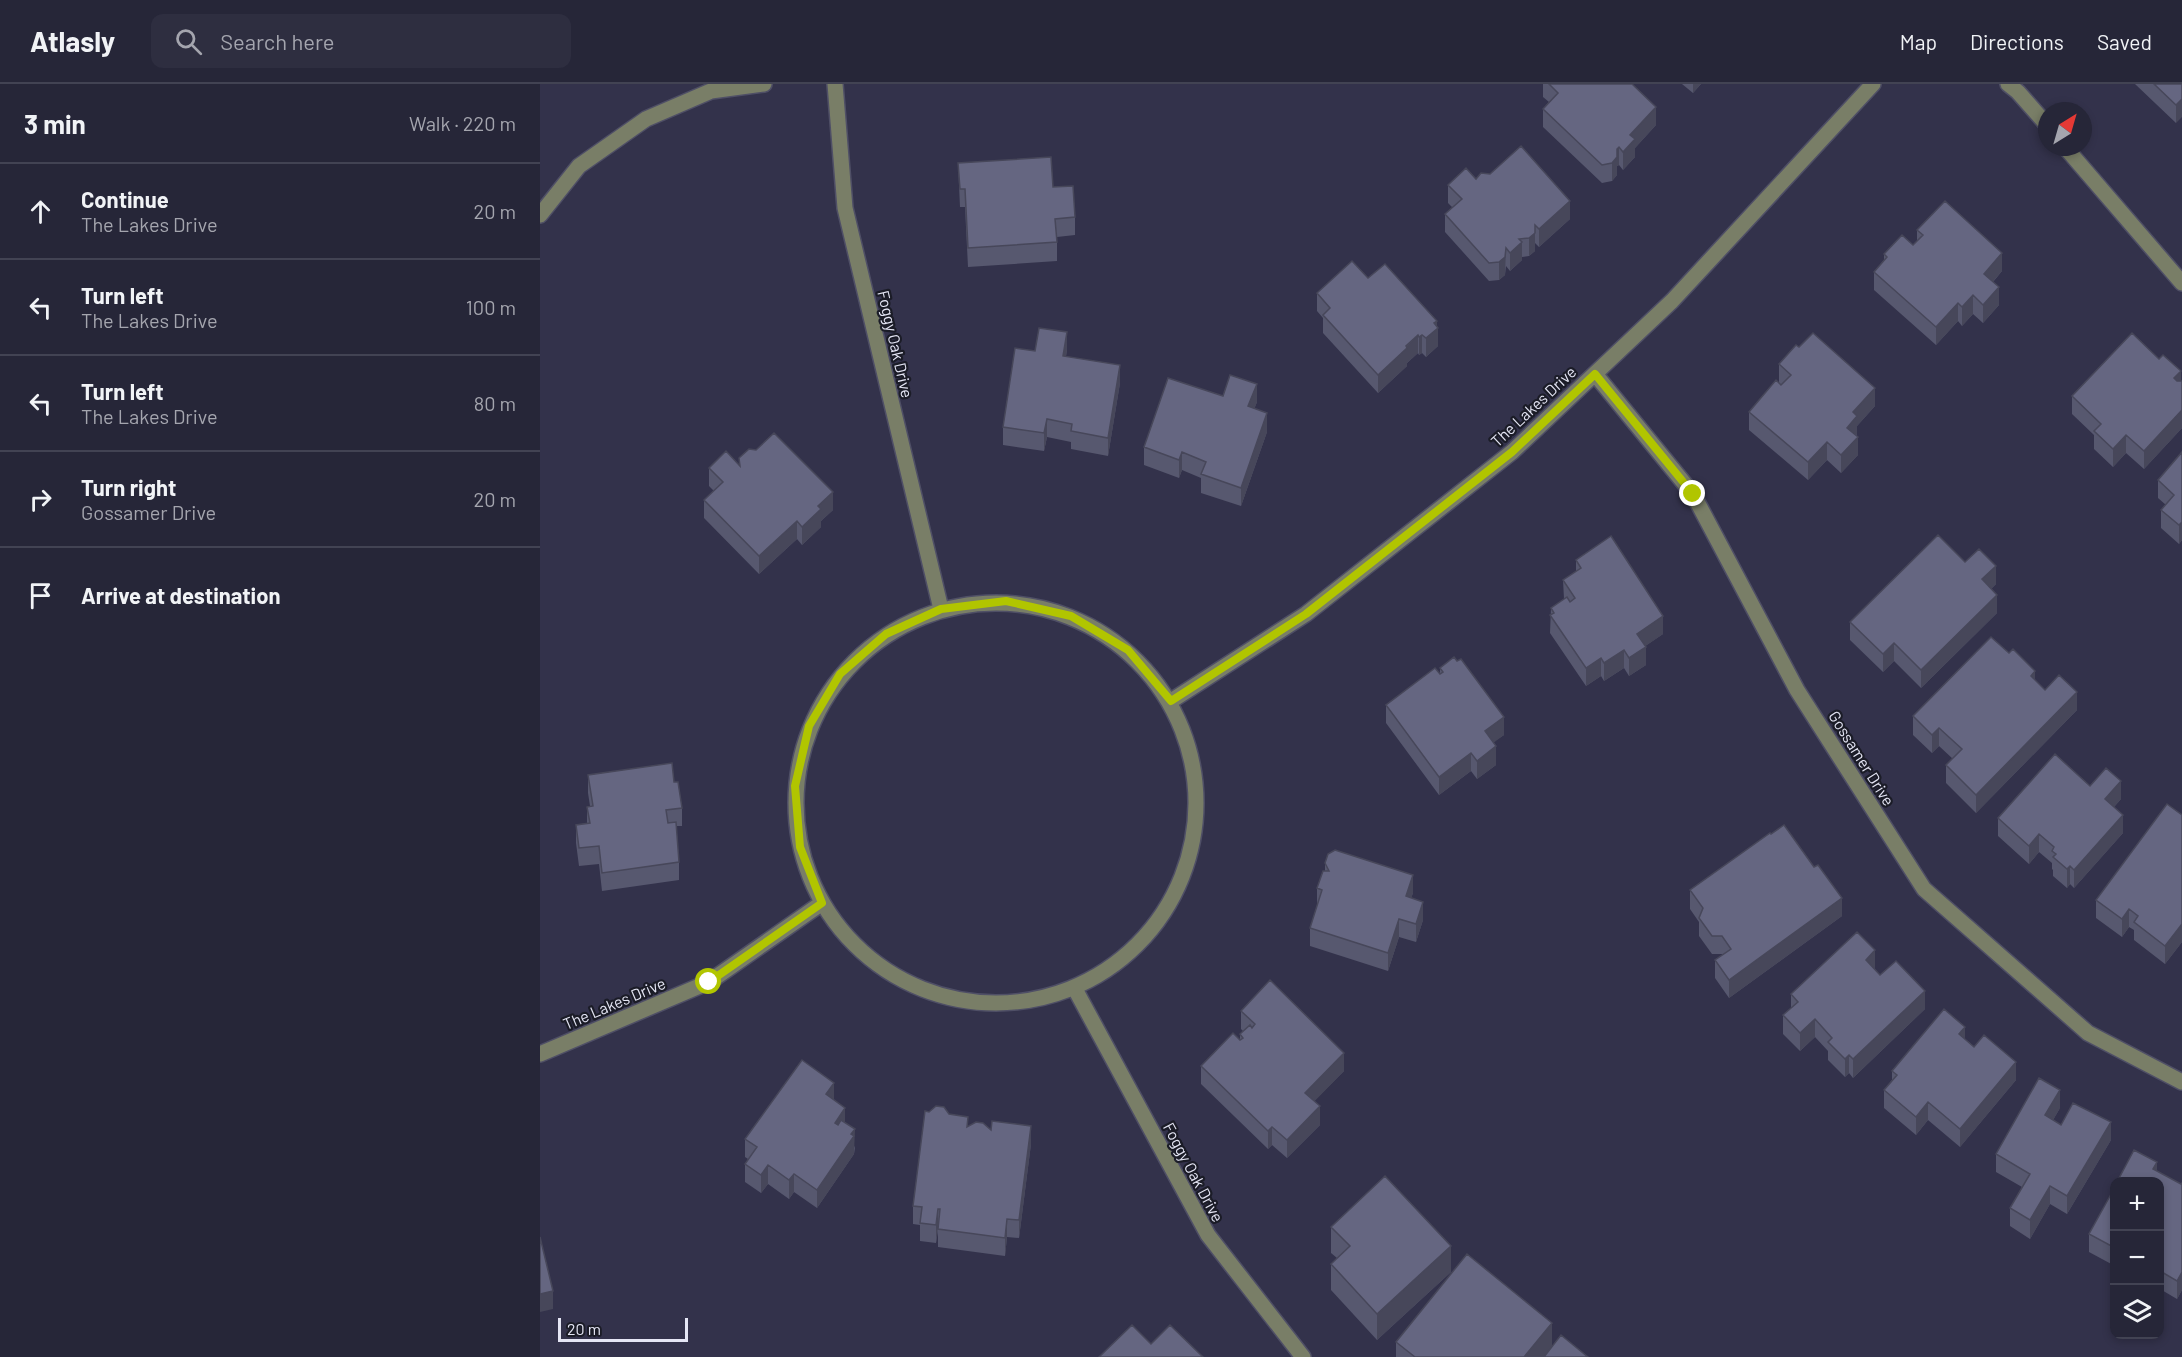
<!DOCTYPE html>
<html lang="en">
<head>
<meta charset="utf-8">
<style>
  body { margin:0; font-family:Barlow,sans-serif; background:#2e2e40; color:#f1f3f6 }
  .controls { position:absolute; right:18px; bottom:18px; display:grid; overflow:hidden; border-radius:12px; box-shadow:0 3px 9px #0003 }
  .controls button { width:54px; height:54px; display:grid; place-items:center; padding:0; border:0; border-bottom:2px solid #424353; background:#262638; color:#f1f3f6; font:30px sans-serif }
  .compass { position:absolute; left:1498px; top:18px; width:54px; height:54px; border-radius:50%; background:#262638; box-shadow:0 3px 9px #0003; rotate:37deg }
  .scale { position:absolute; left:18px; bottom:15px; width:130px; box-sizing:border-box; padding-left:6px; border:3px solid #e5e6f5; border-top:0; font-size:16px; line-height:21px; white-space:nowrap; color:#e5e6f5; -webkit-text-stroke:4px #1b1c27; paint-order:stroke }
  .stop { position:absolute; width:18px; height:18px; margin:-14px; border:4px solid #b1c500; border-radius:50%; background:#fff }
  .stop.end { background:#b1c500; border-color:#fff; box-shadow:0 2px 6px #0008 }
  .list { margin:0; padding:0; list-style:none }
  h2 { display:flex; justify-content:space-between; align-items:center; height:78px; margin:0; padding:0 24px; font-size:26px }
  h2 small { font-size:20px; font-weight:400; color:#a4a5ae }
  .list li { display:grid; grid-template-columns:39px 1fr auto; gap:18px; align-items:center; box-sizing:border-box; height:96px; padding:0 24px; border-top:2px solid #424353 }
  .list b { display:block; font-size:22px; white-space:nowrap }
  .list p { margin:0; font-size:20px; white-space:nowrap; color:#a4a5ae }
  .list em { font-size:20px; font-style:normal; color:#a4a5ae }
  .icon { flex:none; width:33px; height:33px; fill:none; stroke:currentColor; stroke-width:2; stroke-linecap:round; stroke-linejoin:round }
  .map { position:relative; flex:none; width:1642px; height:1273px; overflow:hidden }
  header { display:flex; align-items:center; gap:36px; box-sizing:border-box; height:84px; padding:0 30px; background:#262638; border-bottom:2px solid #424353 }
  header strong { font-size:28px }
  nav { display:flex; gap:33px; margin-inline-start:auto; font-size:21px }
  .search { width:420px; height:54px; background:#2e2e40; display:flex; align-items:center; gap:15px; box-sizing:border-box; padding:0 21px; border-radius:12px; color:#a4a5ae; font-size:22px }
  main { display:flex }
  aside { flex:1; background:#262638 }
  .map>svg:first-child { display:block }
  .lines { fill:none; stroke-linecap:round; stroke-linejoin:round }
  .minor-casing { stroke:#4f4f66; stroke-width:18 }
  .minor { stroke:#797e67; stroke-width:15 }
  .wall { fill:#57586f }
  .shaded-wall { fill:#47475a }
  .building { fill:#656681; stroke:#47475a; stroke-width:1.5 }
  .route { stroke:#b1c500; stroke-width:8 }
  .labels { text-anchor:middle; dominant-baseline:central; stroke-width:4.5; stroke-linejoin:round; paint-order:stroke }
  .street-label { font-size:16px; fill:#e5e6f5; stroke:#1b1c27 }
</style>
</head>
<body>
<header>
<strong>Atlasly</strong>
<div class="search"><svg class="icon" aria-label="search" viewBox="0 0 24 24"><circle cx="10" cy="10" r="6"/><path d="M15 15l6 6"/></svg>Search here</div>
<nav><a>Map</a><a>Directions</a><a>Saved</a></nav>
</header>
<main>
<aside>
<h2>3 min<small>Walk · 220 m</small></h2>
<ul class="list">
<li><svg class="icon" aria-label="ahead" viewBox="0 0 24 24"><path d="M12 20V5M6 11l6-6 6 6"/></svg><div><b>Continue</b><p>The Lakes Drive</p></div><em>20 m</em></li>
<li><svg class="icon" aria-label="left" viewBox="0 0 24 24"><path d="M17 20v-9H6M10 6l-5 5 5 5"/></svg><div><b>Turn left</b><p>The Lakes Drive</p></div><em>100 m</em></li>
<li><svg class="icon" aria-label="left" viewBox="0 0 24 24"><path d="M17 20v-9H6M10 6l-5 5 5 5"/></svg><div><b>Turn left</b><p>The Lakes Drive</p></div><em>80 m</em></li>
<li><svg class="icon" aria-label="right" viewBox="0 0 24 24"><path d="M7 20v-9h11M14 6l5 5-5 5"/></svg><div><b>Turn right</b><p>Gossamer Drive</p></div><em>20 m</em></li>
<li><svg class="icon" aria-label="arrive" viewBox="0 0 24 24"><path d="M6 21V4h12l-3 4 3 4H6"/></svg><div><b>Arrive at destination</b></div></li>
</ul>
</aside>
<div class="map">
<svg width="1642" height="1273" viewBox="0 0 1642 1273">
  <rect width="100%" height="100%" fill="#33324b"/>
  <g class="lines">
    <g class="minor-casing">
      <path id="minor" d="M295,0L305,124L401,525
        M1468,0L1478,8L1507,41
        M1525,63L1642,199
        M0,131L39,82L106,35L171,7L224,0
        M1055,290L1153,410L1257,606L1384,805L1548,949L1642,998
        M256 719a200 200 0 1 1 400 0a200 200 0 1 1-400 0Z
        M631,617L766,530L972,368L1132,217L1333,0
        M535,905L668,1151L763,1273
        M0,970L169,898L282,819"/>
    </g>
    <use href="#minor" class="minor"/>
  </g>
  <path class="wall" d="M1003,0H1092L1116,41L1095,64V73L1083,86L1079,81L1077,82V91L1072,97L1062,99L1003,43V25L1009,18L1003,13Z
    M1142,0H1161L1153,9Z
    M1595,0H1642L1636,39Z
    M418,79L513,103L535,133V151L517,153V177L428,183L425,123H420Z
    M936,95L1030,135L999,163L995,159V167L989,172L982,173V176L970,187L966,182L965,191L959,196L949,197L905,148V130L913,124L908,119V101Z
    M1377,146L1462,187L1453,198L1459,221L1443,239L1433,230L1422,242L1418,237L1396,261L1334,206V188L1344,176V170L1373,161L1377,158Z
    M828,194L897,242L898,262L886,273L882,269L879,271L878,269L867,279V282L838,309L783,249V234L777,227V209Z
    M527,266L526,272L580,299L568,372L531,365V358L507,353L504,367L463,361V343L495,267Z
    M1239,280L1335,322L1317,342V350L1316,352L1318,371L1301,389L1287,376L1268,396L1209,346V328L1239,298Z
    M1642,297V344L1604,385L1586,369L1573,383L1554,365V351L1532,330V312Z
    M683,312L717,318L714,325L727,348L701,422L661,409V394L642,386L639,394L604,381V363Z
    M1642,368V456L1639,460L1621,444V426L1626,421L1618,414V396Z
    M199,374L293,426L281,437V443L262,461L257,455L219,490L164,434V416L174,407L169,402V384L199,380Z
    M1036,476L1123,550L1105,562L1106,581L1089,592L1084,584L1064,597L1061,592L1046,602L1010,549L1011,524L1024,515L1023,496L1036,488Z
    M1425,478L1456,500L1451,505L1457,529L1381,604L1354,577L1343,588L1310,556V538Z
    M900,584L964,651L953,658L956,681L937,695L931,687L899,711L846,639V621L900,590Z
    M1495,596L1505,606L1537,626L1436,729L1406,699V681L1413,675L1399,662L1392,669L1373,651V632Z
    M48,691L134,698L142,724V742H136L139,778V796L62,807L59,780L39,782L36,759V741L47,739V723L50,722L48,709Z
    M1550,702L1581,715L1574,723L1583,749L1534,804L1530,800L1527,804L1513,792V786L1512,785V779L1499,768L1489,780L1458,752V734Z
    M1642,731V858L1625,880L1594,856V846L1589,843L1582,853L1556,834V816Z
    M785,779L873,809L871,814L883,836L876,858L859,853L848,887L770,862V844L777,822V804L785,787Z
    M1150,806L1302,832L1189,914L1175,894V876L1183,871L1182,870H1172L1159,852V838L1150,825Z
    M1335,884L1334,885L1340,891L1385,925L1313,994L1309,989L1305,993L1288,976V967L1275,953L1260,967L1243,950V931L1251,924V910Z
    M701,927L804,987L774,1017L780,1041L747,1074L732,1061L728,1065L661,1000V982L700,956V950L703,947L701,945Z
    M1425,955L1476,996L1420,1063L1388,1036L1376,1051L1344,1024V1006L1352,996V987Z
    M294,1016L305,1039L315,1064L314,1070L277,1124L254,1108L249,1115L228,1100L221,1109L205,1098V1080L208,1075L205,1073V1055Z
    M1520,1024L1513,1036L1521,1041L1571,1056L1527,1130L1510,1120L1490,1155L1470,1142V1124L1482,1103L1456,1088V1070Z
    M389,1028L409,1030L428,1042L451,1046L491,1060L479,1154L467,1153L465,1172L398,1163V1147L396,1159L380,1157V1141L373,1140V1122Z
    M1617,1087L1641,1100L1642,1099V1206L1637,1215L1620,1205V1098Z
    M1575,1103V1182L1549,1168V1150Z
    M791,1143L911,1188L837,1256L791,1206V1180L797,1174L791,1169Z
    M856,1258L1012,1262L1048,1273H856Z"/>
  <path class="shaded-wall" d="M1153,0H1161L1153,9Z
    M1642,15V33L1636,39V21Z
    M1116,23V41L1095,64V73L1083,86V68L1090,51Z
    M1079,63V81L1077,82V91L1072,97V79L1077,65Z
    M1030,117V135L999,163V145Z
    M995,149V167L989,172V154Z
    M982,158V176L970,187V169Z
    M966,164L965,191L959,196V178Z
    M1462,169V187L1444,208V190Z
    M1459,203V221L1443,239V221Z
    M1433,211V230L1422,242V223Z
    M1418,219V237L1396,261V243Z
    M897,237V245L898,244V262L886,273V254L894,239Z
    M527,248V266L523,290V272Z
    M878,251V269L867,279V282L838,309V291Z
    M882,251V269L879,271V253Z
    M580,281V299L568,372V354Z
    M1641,287V305L1634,294Z
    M717,300V318L708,341V322Z
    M1335,304V322L1317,342V350L1307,362V344L1313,328Z
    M1642,326V344L1604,385V367Z
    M727,329V348L701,422V404Z
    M507,335V353L504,367V349Z
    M1586,351V369L1573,383V365Z
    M1318,353V371L1301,389V371Z
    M1287,358V376L1268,396V378Z
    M642,368V386L639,394V376Z
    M293,408V426L281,437V443L262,461V443L278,422Z
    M257,437V455L219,490V472Z
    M1642,438V456L1639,460V441Z
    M1456,482V500L1442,514V495Z
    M1457,511V529L1381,604V586Z
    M1123,532V550L1097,568V550Z
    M1354,559V577L1343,588V570Z
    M1106,563V581L1089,592V574Z
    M1084,566V584L1064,597V579Z
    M1061,574V592L1046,602V584Z
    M1495,587V606L1491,592Z
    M1537,608V626L1436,729V711Z
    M964,633V651L945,665V647Z
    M1399,644V662L1392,669V651Z
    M956,662V681L937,695V677Z
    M931,669V687L899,711V693Z
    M1581,697V715L1565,733V715Z
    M1583,731V749L1534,804V786Z
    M1499,750V768L1489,780V762Z
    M1530,782V800L1527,804V785Z
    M873,791V809L866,830V812Z
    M1302,814V832L1189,914V896Z
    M883,818V836L876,858V840Z
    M1589,825V843L1582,853V835Z
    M859,835V853L848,887V869Z
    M1642,840V858L1625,880V862Z
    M1335,866V884L1326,894V876Z
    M1385,907V925L1313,994V975Z
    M1275,935V953L1260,967V949Z
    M1425,943V961L1419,950Z
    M804,969V987L765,1027V1009Z
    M1309,971V989L1305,993V975Z
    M1476,978V996L1420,1063V1045Z
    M294,999V1017L286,1010Z
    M1520,1006V1024L1505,1050V1031Z
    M1388,1018V1036L1376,1051V1033Z
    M780,1022V1041L747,1074V1056Z
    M305,1024V1042L295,1057V1039Z
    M1571,1038V1056L1527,1130V1112Z
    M491,1042V1060L479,1154V1136Z
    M732,1043V1061L728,1065V1047Z
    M315,1045L314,1070L277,1124V1106Z
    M1617,1078V1096L1613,1085Z
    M228,1081V1100L221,1109V1091Z
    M254,1090V1108L249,1115V1096Z
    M1510,1102V1120L1490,1155V1136Z
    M398,1125V1143L396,1159V1141Z
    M467,1135V1153L465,1172V1154Z
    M911,1162V1188L837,1256V1230Z
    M1642,1188V1206L1637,1215V1197Z
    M13,1207V1225L0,1228V1210Z
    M1012,1239V1265L1005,1273H984Z"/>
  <path class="building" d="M1009,0H1092L1116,23L1090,51L1095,55L1083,68L1079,63L1077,65V73L1072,79L1062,81L1003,25L1018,9Z
    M1614,0H1642V15L1636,21Z
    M981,62L1030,117L999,145L995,141V149L989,154L979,155L982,158L970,169L966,164L965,173L959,178L949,179L905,130L922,115L908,101L926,84L936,95L941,89L950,90Z
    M511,73L513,103L533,102L535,133L515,135L517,158L428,164L425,105H420L418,79Z
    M1405,117L1462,169L1444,190L1459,203L1443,221L1433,211L1422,223L1418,219L1396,243L1334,188L1347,173L1344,170L1362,151L1373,161L1383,151L1377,146Z
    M812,177L828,194L845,180L897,237L894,239L898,244L886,254L882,251L879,253L878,251L866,262L867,264L838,291L783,231L790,224L777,209Z
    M499,244L527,248L523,272L580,281L568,354L531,347L532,340L507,335L504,349L463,343L475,264L495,267Z
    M1273,249L1335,304L1313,328L1317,332L1307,344L1318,353L1301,371L1287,358L1268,378L1209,328L1236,296L1241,301L1251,291L1239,280L1256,261L1259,263Z
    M1592,249L1619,275L1623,271L1641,287L1634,294L1637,297H1642V326L1604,367L1586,351L1573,365L1554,347L1561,340L1532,312Z
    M690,291L717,300L708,322L727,329L701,404L661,390L666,378L642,368L639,376L604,363L628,294L683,312Z
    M234,349L293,408L278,422L281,425L262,443L257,437L219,472L164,416L183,398L169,384L186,367L200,382L199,374L209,365L216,366Z
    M1642,368V438L1639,441L1621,426L1634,411L1618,396Z
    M1398,451L1425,478L1439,465L1456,482L1442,495L1457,511L1381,586L1354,559L1343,570L1310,538Z
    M1071,452L1123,532L1097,550L1106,563L1089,574L1084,566L1064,579L1061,574L1046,584L1010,531L1014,529L1011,524L1027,513L1030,518L1035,514L1023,496L1041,484L1036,476Z
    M1451,553L1469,569L1473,565L1495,587L1491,592L1505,606L1519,591L1537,608L1436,711L1406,681L1422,665L1399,644L1392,651L1373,632Z
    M914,573L917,577L921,575L964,633L945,647L956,662L937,677L931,669L899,693L846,621L895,584L900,590L903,588L900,584Z
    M1515,670L1550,702L1566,684L1581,697L1565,715L1583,731L1534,786L1530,782L1527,785L1513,773L1516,770L1512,767L1514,763L1499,750L1489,762L1458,734Z
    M132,679L134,698H138L142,724L126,726L128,739L136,738L139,778L62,789L59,762L39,764L36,741L50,739L47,723L53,722L48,691Z
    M1627,720L1642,731V840L1625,862L1594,838L1598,832L1589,825L1582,835L1556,816Z
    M1244,741L1274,783L1278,781L1302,814L1189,896L1175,876L1191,865L1182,852H1172L1159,834L1163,824L1150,806L1230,749L1231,750Z
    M795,766L873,791L866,812L883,818L876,840L859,835L848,869L770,844L782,806L777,804L783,787H789L785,779L788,770Z
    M1317,848L1335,866L1326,876L1340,891L1356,877L1385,907L1313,975L1309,971L1305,975L1288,958L1292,954L1275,935L1260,949L1243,931L1258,918L1251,910Z
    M730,896L804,969L765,1009L780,1022L747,1056L732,1043L728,1047L661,982L693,949L700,956L703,954L700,950L710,941L712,944L715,940L701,927Z
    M1404,925L1425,943L1419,950L1434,963L1444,951L1476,978L1420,1045L1388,1018L1376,1033L1344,1006L1357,991L1352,987Z
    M262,976L294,999L286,1010L305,1024L295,1039L298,1041L301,1036L315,1045L311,1050L314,1052L277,1106L254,1090L249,1096L228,1081L221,1091L205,1080L217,1063L205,1055Z
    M1499,994L1520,1006L1505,1031L1521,1041L1533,1019L1571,1038L1527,1112L1510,1102L1490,1136L1470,1124L1490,1090L1456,1070Z
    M396,1022L404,1023L409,1030L428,1033L427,1043L436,1038L443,1039L451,1046L452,1037L491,1042L479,1136L467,1135L465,1154L398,1145L400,1125H398L396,1141L380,1139L382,1123L373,1122L385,1027L389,1028Z
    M1594,1066L1617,1078L1613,1085L1641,1100L1642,1099V1188L1637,1197L1620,1187V1098H1577Z
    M845,1092L911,1162L837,1230L791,1180L810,1162L791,1143Z
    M1575,1103V1164L1549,1150Z
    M0,1153L13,1207L0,1210Z
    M927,1170L1012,1239L984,1273H875L856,1258Z
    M592,1241L611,1260L630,1241L663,1273H559Z
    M1021,1251L1048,1273H1004Z"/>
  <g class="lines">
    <path class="route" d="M169,898L282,819L260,763L255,702L269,642L300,590L346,550L401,525L466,517L531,532L588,566L631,617L766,530L972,368L1055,290L1153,410"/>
  </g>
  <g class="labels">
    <g class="street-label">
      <text transform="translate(356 260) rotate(77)">Foggy Oak Drive</text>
      <text transform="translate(993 322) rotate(-43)">The Lakes Drive</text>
      <text transform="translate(1322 674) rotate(58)">Gossamer Drive</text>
      <text transform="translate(74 919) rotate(-23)">The Lakes Drive</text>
      <text transform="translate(654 1088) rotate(62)">Foggy Oak Drive</text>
    </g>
  </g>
</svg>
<div class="controls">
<button>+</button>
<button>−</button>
<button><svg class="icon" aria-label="layers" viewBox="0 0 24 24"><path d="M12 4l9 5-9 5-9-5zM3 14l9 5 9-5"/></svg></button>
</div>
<svg class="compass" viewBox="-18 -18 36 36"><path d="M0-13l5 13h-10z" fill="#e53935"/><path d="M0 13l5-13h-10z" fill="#a4a5ae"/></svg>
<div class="scale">20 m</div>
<div class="stop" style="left:169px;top:898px"></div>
<div class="stop end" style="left:1153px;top:410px"></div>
</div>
</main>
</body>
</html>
